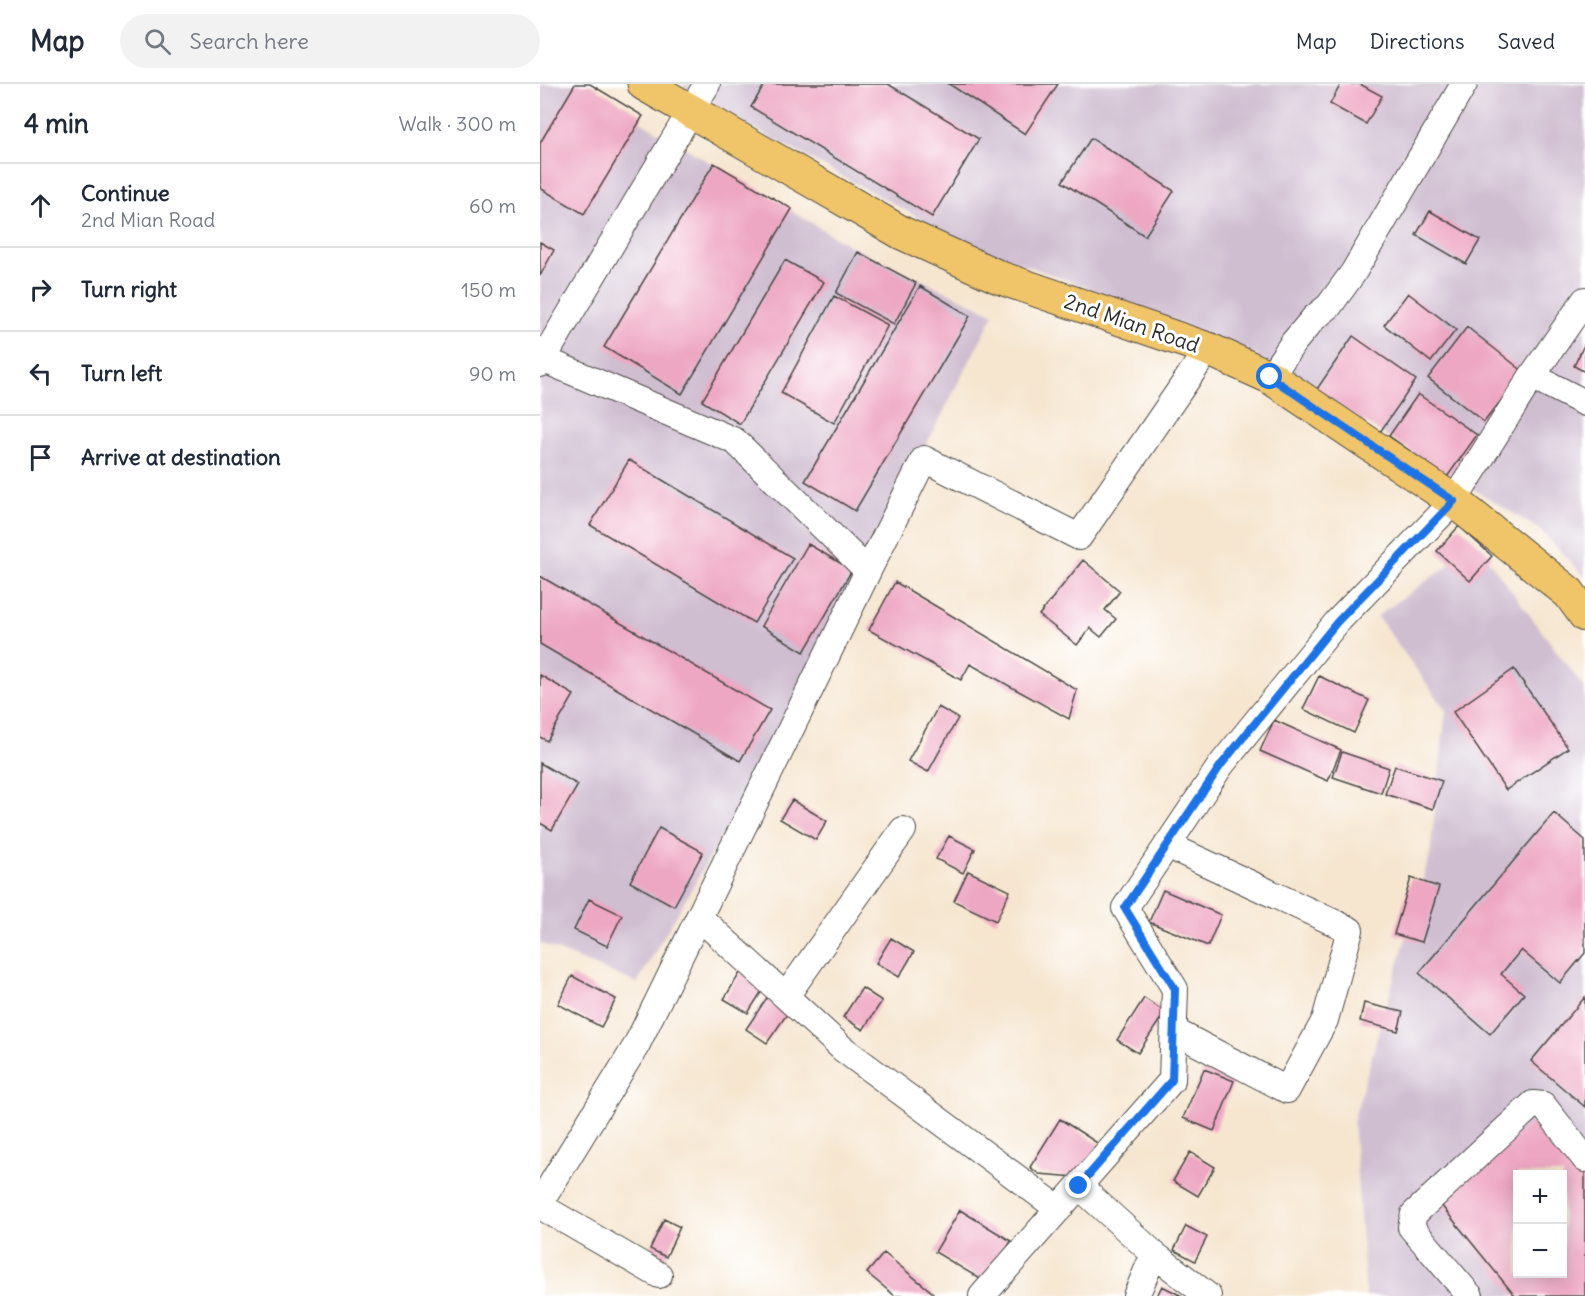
<!DOCTYPE html>
<html lang="en">
<head>
<meta charset="utf-8">
<style>
  body { margin:0; font-family:Delius,sans-serif; background:#f2f2f3; color:#1f2937 }
  .controls { position:absolute; right:18px; bottom:18px; display:grid; overflow:hidden; border-radius:0px; box-shadow:0 3px 15px #0003 }
  .controls button { width:54px; height:54px; display:grid; place-items:center; padding:0; border:0; border-bottom:2px solid #e0e1e3; background:#fff; color:#1f2937; font:30px sans-serif }
  .stop { position:absolute; width:18px; height:18px; margin:-14px; border:4px solid #1a73e8; border-radius:50%; background:#fff }
  .stop.end { background:#1a73e8; border-color:#fff; box-shadow:0 2px 6px #0008 }
  .list { margin:0; padding:0; list-style:none }
  h2 { display:flex; justify-content:space-between; align-items:center; height:78px; margin:0; padding:0 24px; font-size:26px }
  h2 small { font-size:20px; font-weight:400; color:#747a83 }
  .list li { display:grid; grid-template-columns:39px 1fr auto; gap:18px; align-items:center; box-sizing:border-box; height:84px; padding:0 24px; border-top:2px solid #e0e1e3 }
  .list b { display:block; font-size:22px; white-space:nowrap }
  .list p { margin:0; font-size:20px; white-space:nowrap; color:#747a83 }
  .list em { font-size:20px; font-style:normal; color:#747a83 }
  .icon { flex:none; width:33px; height:33px; fill:none; stroke:currentColor; stroke-width:2; stroke-linecap:round; stroke-linejoin:round }
  .map { position:relative; flex:none; width:1045px; height:1212px; overflow:hidden }
  header { display:flex; align-items:center; gap:36px; box-sizing:border-box; height:84px; padding:0 30px; background:#fff; border-bottom:2px solid #e0e1e3 }
  header strong { font-size:28px }
  nav { display:flex; gap:33px; margin-inline-start:auto; font-size:21px }
  .search { width:420px; height:54px; background:#f2f2f3; display:flex; align-items:center; gap:15px; box-sizing:border-box; padding:0 21px; border-radius:33px; color:#747a83; font-size:22px }
  main { display:flex }
  aside { flex:1; background:#fff }
  .map>svg:first-child { display:block }
  .industrial { fill:#cfbdd0; fill-rule:evenodd }
  .building { fill:#eea7c3; fill-rule:evenodd }
  .lines { fill:none; stroke-linecap:round; stroke-linejoin:round }
  .minor-casing { stroke:#494744; stroke-width:28 }
  .major-casing { stroke:#494744; stroke-width:35 }
  .minor { stroke:#fff; stroke-width:26 }
  .major { stroke:#f0c469; stroke-width:33 }
  .route { stroke:#1a73e8; stroke-width:8 }
  .labels { text-anchor:middle; dominant-baseline:central; stroke-width:6; stroke-linejoin:round; paint-order:stroke }
  .street-label { font-size:21px; fill:#2b2b2b; stroke:#fff }
</style>
</head>
<body>
<header>
<strong>Map</strong>
<div class="search"><svg class="icon" aria-label="search" viewBox="0 0 24 24"><circle cx="10" cy="10" r="6"/><path d="M15 15l6 6"/></svg>Search here</div>
<nav><a>Map</a><a>Directions</a><a>Saved</a></nav>
</header>
<main>
<aside>
<h2>4 min<small>Walk · 300 m</small></h2>
<ul class="list">
<li><svg class="icon" aria-label="ahead" viewBox="0 0 24 24"><path d="M12 20V5M6 11l6-6 6 6"/></svg><div><b>Continue</b><p>2nd Mian Road</p></div><em>60 m</em></li>
<li><svg class="icon" aria-label="right" viewBox="0 0 24 24"><path d="M7 20v-9h11M14 6l5 5-5 5"/></svg><div><b>Turn right</b></div><em>150 m</em></li>
<li><svg class="icon" aria-label="left" viewBox="0 0 24 24"><path d="M17 20v-9H6M10 6l-5 5 5 5"/></svg><div><b>Turn left</b></div><em>90 m</em></li>
<li><svg class="icon" aria-label="arrive" viewBox="0 0 24 24"><path d="M6 21V4h12l-3 4 3 4H6"/></svg><div><b>Arrive at destination</b></div></li>
</ul>
</aside>
<div class="map">
<svg width="1045" height="1212" viewBox="0 0 1045 1212">
  <rect width="100%" height="100%" fill="#fff"/>
  <filter id="ink" filterUnits="userSpaceOnUse"><feTurbulence type="fractalNoise" baseFrequency=".0167" numOctaves="2"/><feDisplacementMap in="SourceGraphic" scale="12" xChannelSelector="R" yChannelSelector="G"/><feConvolveMatrix kernelMatrix="1 2 1 2 8 2 1 2 1" color-interpolation-filters="sRGB"/></filter>
  <filter id="wash" filterUnits="userSpaceOnUse"><feTurbulence type="fractalNoise" baseFrequency=".008" numOctaves="4" result="noise"/><feDisplacementMap in="SourceGraphic" scale="24" xChannelSelector="R" yChannelSelector="G"/><feGaussianBlur stdDeviation="1.35" result="paint"/><feColorMatrix in="noise" values="0 0 0 0 0 0 0 0 0 0 0 0 0 0 0 0 0 1.4 0 .05"/><feComposite in="paint" operator="in"/></filter>
  <g filter="url(#wash)">
    <rect width="100%" height="100%" fill="#f6e6d0"/>
    <path class="industrial" d="M0,0H38L310,162L454,230L196,728L97,899L0,859Z
      M140,0H1045V493L1000,446L710,268L594,221L424,158L191,32Z
      M937,461L1045,605V1212H826L813,1038L890,770L906,626L837,532ZM978,1090H1023V1190H978Z"/>
    <g id="blocks">
      <path class="building" d="M35,0H50L103,32L44,130L0,104V59Z
        M225,0H348L439,55L392,133L211,23Z
        M409,0H518L485,50Z
        M801,0H820L842,12L826,40L790,20Z
        M551,54L634,107L605,152L522,98Z
        M174,79L252,125L142,310L64,263Z
        M890,127L940,156L926,180L876,151Z
        M0,158L14,166L0,192Z
        M318,168L376,199L354,240L296,209Z
        M245,176L284,198L200,340L162,317Z
        M380,202L430,232L315,427L265,397Z
        M868,209L916,246L891,278L844,241Z
        M294,212L348,241L294,339L241,309Z
        M927,243L984,288L944,338L888,294Z
        M813,252L876,296L840,348L777,305Z
        M1045,259V288L1034,282Z
        M878,310L937,351L907,393L849,352Z
        M89,376L253,474L214,539L50,441Z
        M919,442L952,472L930,497L897,467Z
        M268,460L312,486L264,568L221,542Z
        M543,476L580,507L565,526L576,535L561,553L550,544L537,561L499,531Z
        M0,492L230,626L200,677L0,560Z
        M355,498L537,606L529,635L430,580L421,596L329,546Z
        M974,585L1028,664L966,706L913,628Z
        M0,591L34,611L7,657L0,653Z
        M779,592L829,616L814,649L763,625Z
        M398,623L418,634L388,688L368,677Z
        M734,636L801,666L788,697L720,667Z
        M802,668L849,684L841,709L793,693Z
        M0,679L38,701L12,746L0,739Z
        M855,682L902,697L893,725L845,710Z
        M252,716L287,737L276,756L240,735Z
        M1014,729L1045,756V869L1020,899L981,866L961,890L984,910L950,950L879,889Z
        M119,744L163,768L134,822L90,798Z
        M409,752L435,765L423,789L396,775Z
        M428,787L470,807L456,837L414,817Z
        M871,794L899,803L882,858L854,850Z
        M623,806L681,831L668,862L609,838Z
        M49,815L82,831L67,862L34,846Z
        M351,854L374,868L359,893L336,879Z
        M203,884L227,899L208,929L184,915Z
        M32,892L76,915L61,943L18,920Z
        M322,904L342,917L323,946L303,933Z
        M232,906L254,920L227,959L206,945Z
        M1045,913V1023L991,977Z
        M604,914L625,928L598,969L577,956Z
        M824,919L863,928L858,947L820,937Z
        M664,985L694,997L674,1047L643,1034Z
        M1001,1031L1045,1086V1212H975L897,1116ZM978,1090H1023V1190H978Z
        M520,1035L562,1062L536,1093L499,1090L490,1083Z
        M650,1068L675,1083L658,1112L633,1097Z
        M420,1126L471,1157L447,1199L395,1168Z
        M124,1135L140,1143L126,1173L110,1165Z
        M646,1142L667,1153L655,1177L634,1166Z
        M344,1169L393,1209L391,1212H355L327,1189Z
        M622,1202L642,1212H617Z"/>
    </g>
  </g>
  <g filter="url(#ink)">
    <use href="#blocks" fill-opacity="0" stroke="#494744" stroke-width="1.5"/>
    <g class="lines">
      <g class="minor-casing">
        <path id="minor" d="M0,274L195,357L328,487L96,962L0,1119
          M0,280L167,0
          M992,292L1045,319
          M730,293L753,259L774,234L789,222L813,189L924,0
          M328,487L384,375L539,453L668,265
          M627,761L810,846L785,936L747,1006L634,947
          M159,833L303,965L519,1125
          M246,912L363,746
          M539,1102L614,1170L596,1212
          M0,1122L119,1191
          M614,1170L668,1212
          M442,1212L632,996L635,905L585,824L681,681L797,538L914,417L992,292L1045,216
          M930,1212L871,1143L874,1130L993,1020L1003,1021L1045,1075"/>
      </g>
      <g class="major-casing">
        <path id="major" d="M104,0L362,149L461,194L668,265L730,293L914,417L1029,509L1045,531"/>
      </g>
      <use href="#minor" class="minor"/>
      <use href="#major" class="major"/>
    </g>
  </g>
  <g class="lines" filter="url(#ink)">
    <path class="route" d="M539,1102L632,996L635,905L585,824L681,681L797,538L914,417L730,293"/>
  </g>
  <g class="labels">
    <g class="street-label">
      <text transform="translate(592 239) rotate(19)">2nd Mian Road</text>
    </g>
  </g>
</svg>
<div class="controls">
<button>+</button>
<button>−</button>
</div>
<div class="stop" style="left:730px;top:293px"></div>
<div class="stop end" style="left:539px;top:1102px"></div>
</div>
</main>
</body>
</html>
